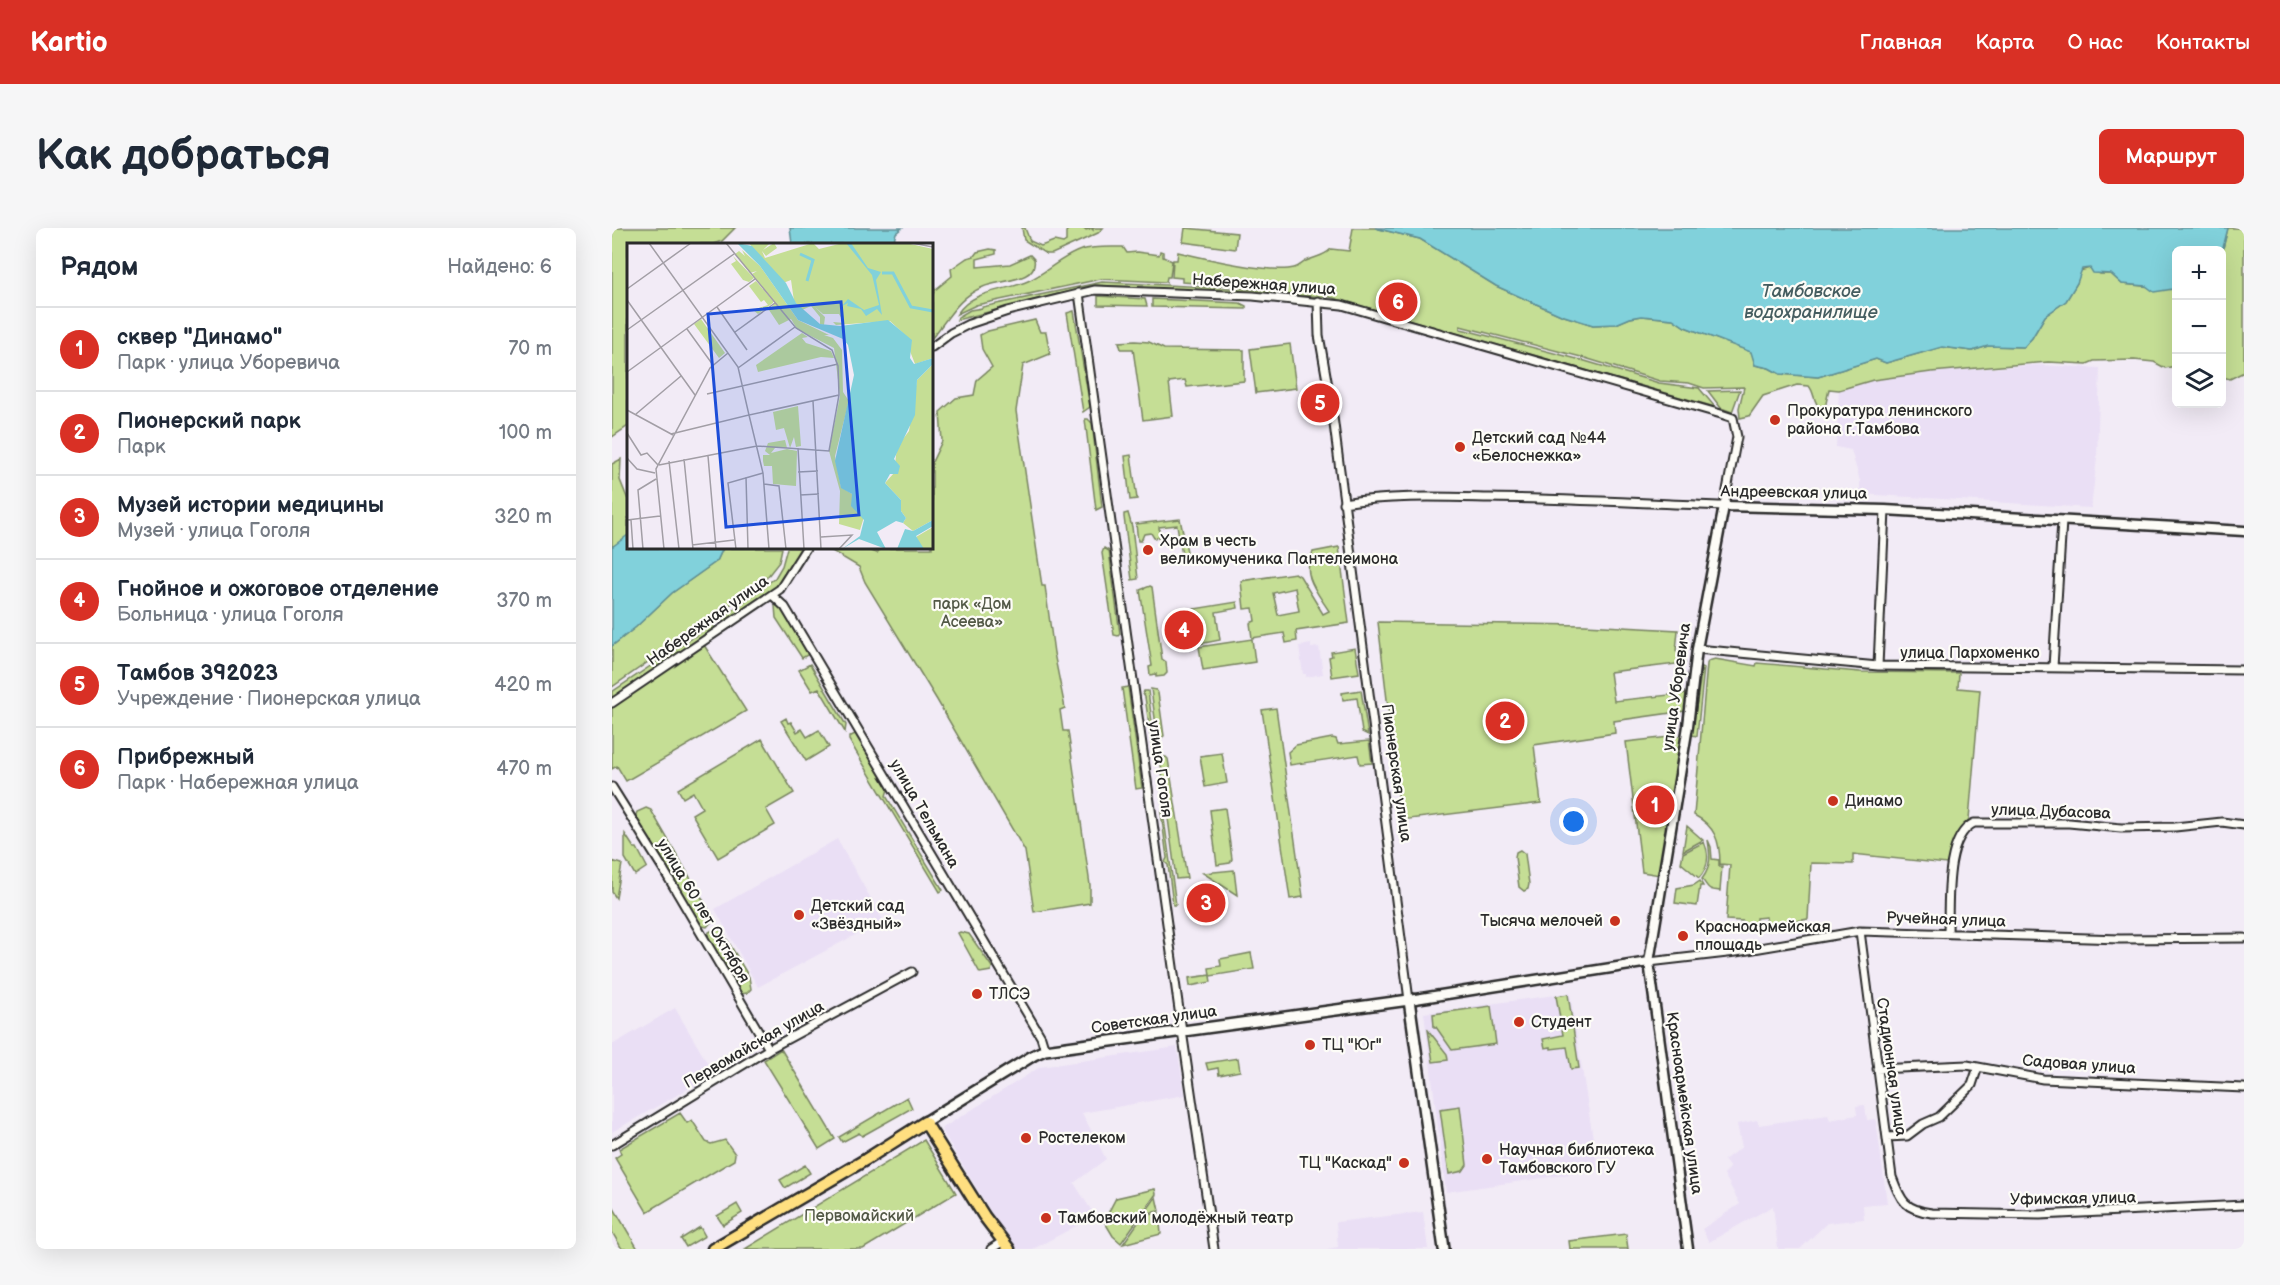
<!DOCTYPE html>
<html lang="ru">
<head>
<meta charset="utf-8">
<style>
  body { margin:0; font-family:"Balsamiq Sans",sans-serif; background:#f6f6f7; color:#1f2937 }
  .controls { position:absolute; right:18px; top:18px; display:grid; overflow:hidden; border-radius:9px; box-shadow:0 6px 24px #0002 }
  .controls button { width:54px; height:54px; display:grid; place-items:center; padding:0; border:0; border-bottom:2px solid #e0e1e3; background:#fff; color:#1f2937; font:30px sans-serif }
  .you { position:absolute; left:962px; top:594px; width:21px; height:21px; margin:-15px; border:4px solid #fff; border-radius:50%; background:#1a73e8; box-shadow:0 0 0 9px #1a73e833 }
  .badge { display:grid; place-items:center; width:39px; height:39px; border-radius:50%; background:#d93025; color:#fff; font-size:20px; font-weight:700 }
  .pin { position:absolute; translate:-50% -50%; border:3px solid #fff; box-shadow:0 2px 6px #0006 }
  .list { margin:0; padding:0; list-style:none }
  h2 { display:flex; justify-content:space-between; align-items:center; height:78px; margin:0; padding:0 24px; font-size:26px }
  h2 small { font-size:20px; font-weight:400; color:#747a83 }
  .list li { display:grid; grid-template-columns:39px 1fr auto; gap:18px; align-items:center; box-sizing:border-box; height:84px; padding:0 24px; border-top:2px solid #e0e1e3 }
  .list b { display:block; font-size:22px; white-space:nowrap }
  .list p { margin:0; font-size:20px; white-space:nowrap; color:#747a83 }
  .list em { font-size:20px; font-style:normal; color:#747a83 }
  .icon { flex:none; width:33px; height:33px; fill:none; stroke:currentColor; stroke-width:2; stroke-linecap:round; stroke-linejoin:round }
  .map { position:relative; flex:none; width:1632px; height:1021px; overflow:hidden; border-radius:9px }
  header { display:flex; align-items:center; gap:36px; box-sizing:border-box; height:84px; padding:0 30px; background:#d93025; color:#fff }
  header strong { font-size:28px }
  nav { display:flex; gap:33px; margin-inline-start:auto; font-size:21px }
  .intro { display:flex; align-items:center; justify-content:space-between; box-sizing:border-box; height:144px; padding:0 36px }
  h1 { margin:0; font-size:42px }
  .button { padding:15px 27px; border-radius:9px; background:#d93025; color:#fff; font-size:21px; font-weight:700 }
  main { display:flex; gap:36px; padding:0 36px }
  aside { flex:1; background:#fff; border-radius:9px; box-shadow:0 6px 24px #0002 }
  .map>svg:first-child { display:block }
  .built { fill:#eadff5 }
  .green { fill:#c5de95; stroke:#788460; stroke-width:1.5; fill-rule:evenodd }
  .water { fill:#81d1db; stroke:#5f8f95; stroke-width:1.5 }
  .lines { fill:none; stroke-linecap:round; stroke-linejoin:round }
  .minor-casing { stroke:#2b2b2b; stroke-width:11 }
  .tertiary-casing { stroke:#2b2b2b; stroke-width:13 }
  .secondary-casing { stroke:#2b2b2b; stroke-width:14 }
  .primary-casing { stroke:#2b2b2b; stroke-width:15 }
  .minor { stroke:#fdfcf7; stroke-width:7 }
  .tertiary { stroke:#fdfcf7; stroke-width:8 }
  .secondary { stroke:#fdfcf7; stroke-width:9 }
  .primary { stroke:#ffdf80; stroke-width:10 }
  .poi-dot { fill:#c8321e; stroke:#fdfcf7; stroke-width:2 }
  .labels { text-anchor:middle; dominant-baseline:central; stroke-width:4.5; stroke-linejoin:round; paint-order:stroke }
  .street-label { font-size:16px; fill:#2b2b2b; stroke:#fdfcf7 }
  .poi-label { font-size:16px; fill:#2b2b2b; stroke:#fdfcf7; text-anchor:start }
  .park-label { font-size:16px; fill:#525846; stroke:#fdfcf7 }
  .water-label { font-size:18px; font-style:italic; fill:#455d60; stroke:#fdfcf7 }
  .inset-river { fill:none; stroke:#81d1db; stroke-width:3 }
  .inset-road { fill:none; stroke:#a29ea5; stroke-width:1.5 }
  .view { fill:#1d4ed8; fill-opacity:0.15; stroke:#1d4ed8; stroke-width:3 }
  .inset-edge { fill:none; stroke:#2b2b2b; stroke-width:3 }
</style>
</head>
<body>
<header>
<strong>Kartio</strong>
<nav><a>Главная</a><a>Карта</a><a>О нас</a><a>Контакты</a></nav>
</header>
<div class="intro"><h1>Как добраться</h1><a class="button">Маршрут</a></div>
<main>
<aside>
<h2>Рядом<small>Найдено: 6</small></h2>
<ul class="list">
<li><span class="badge">1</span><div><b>сквер &quot;Динамо&quot;</b><p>Парк · улица Уборевича</p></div><em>70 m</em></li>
<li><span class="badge">2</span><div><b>Пионерский парк</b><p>Парк</p></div><em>100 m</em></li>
<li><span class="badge">3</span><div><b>Музей истории медицины</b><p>Музей · улица Гоголя</p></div><em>320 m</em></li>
<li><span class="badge">4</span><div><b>Гнойное и ожоговое отделение</b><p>Больница · улица Гоголя</p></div><em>370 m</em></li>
<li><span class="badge">5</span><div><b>Тамбов 392023</b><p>Учреждение · Пионерская улица</p></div><em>420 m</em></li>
<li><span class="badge">6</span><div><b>Прибрежный</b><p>Парк · Набережная улица</p></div><em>470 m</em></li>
</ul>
</aside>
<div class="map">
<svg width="1632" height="1021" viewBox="0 0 1632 1021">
  <rect width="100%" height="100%" fill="#f2ebf6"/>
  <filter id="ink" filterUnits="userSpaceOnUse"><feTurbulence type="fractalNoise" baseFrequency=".0167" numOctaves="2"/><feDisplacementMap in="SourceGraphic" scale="12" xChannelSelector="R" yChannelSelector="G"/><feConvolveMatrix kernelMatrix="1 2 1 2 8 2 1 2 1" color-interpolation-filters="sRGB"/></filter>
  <g filter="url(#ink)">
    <path class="built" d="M1424,137L1488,140L1485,230L1479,280L1248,266V253L1239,222L1224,219L1227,162L1261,152L1319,144Z
      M699,416V420L707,419L711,446L694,449V446H691L687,418Z
      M225,611L271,692L146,759L103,681Z
      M958,765L986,942L834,964L812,785Z
      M63,780L102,846L0,904V817Z
      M565,819L573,867L470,885L494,931L462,955L483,988L421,1021H406L398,1016L329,901L428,839Z
      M1253,877L1255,892L1264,891L1275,975L1251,977L1252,991L1215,995L1188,1021H1166L1161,978L1097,1014L1090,1001L1128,976L1112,946L1118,940L1112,932L1130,919L1125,896L1145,892L1147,897L1216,887L1218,892L1245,887L1244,878Z
      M811,984L816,1021H714L726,1019L724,994Z"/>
    <path class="green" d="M0,0H123L110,13L101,16H16V198L0,209Z
      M410,0H413L418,13L429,18L442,13L451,15L454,13V4L457,0H472L474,2L478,1L473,0H479L481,2V0H491L486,5L440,26H434L412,12Z
      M573,0L625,5L623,21L571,14Z
      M741,0H763L808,11L884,58L949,87L981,97L1004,96L1018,90L1030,88L1061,91L1073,99L1140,124L1143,137L1157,140L1168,146L1206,149L1264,131L1274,135L1330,119L1360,123L1376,118L1411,119L1420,110L1433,88L1454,73L1465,55L1468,43L1478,40L1488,46H1499L1510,56L1560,61L1564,57V138L1553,140L1542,134L1522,132L1482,133L1475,136L1436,134L1319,144L1261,152L1227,162L1217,161L1213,180L1209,181C1201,175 1203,165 1197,158L1185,157L1151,168L1137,188L1128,190L1127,180L1132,159L1092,160L1077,155L1048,153L973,130L848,98V101L853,102L973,133L1047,155L1087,160L1103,179L718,69L481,57L345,92L346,89L358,82L370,80V79L490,54L659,62V60L570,54V50L560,49L561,32H565L566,24C591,30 659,46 682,40C687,39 690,35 694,33C704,28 711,29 719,21L737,23Z
      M1616,0H1632V144L1618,151L1610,149V24Z
      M511,19L515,25L525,24L547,27L548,23L551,24V29L560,33L558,49H555L554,54L489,51L364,77L345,86C361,61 392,64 416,53C435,45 448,29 469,22C482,18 497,19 511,19Z
      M378,21L384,22V26L365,31V39L398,36L418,27L422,31C427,54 386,52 371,59C346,69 336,91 320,110V68L323,62L340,48L339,41L355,30L362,28L365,24Z
      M486,68L533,71L535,78L486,77Z
      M540,71L628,75L634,78V81L540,79Z
      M462,83L478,179L471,184L455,85Z
      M423,92L428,104H434L438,126L411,137L404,183L430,358H433L442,425L453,480L448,482L451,503H456L478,657V675L422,684L413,623L325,472L253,354L247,339L215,320H251L265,325L269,320H320V234L330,213L328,184L344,170L362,167L365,152L380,139L370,121L368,107L376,103Z
      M523,113L537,114L552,121L632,122V153L575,159L573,152L557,154L561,188L531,192L521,121H509L507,114Z
      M678,116L684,160L644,165L638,121Z
      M1128,162L1120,184L1109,180L1096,163Z
      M473,191H476L480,195L490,279L484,282Z
      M519,227L525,271L518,272L513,228Z
      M9,231L8,252L16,272V310L0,319V236Z
      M516,285L520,299L526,351L520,352L512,289V286Z
      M568,291L576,328L570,327L565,297L547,299L548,309L542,310L539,305L532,306L529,313H526L524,296Z
      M727,319L737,395L684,403L685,413L674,415L672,405L640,410L638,395L643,393L641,380L632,381L629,353L683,345L688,348L711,386L717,383C705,364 688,346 701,324ZM683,360L687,383L666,387L661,365Z
      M111,320H170L167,334L152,353L0,459V418L24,399L60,365L105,333Z
      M175,320H191L169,355L112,394L110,390L163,350L170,338Z
      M492,320L497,323L508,406L506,408L502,407L490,325Z
      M538,358L540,359L550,431L554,434L555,445L552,448L544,449V446L538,447L537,439L540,438L528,362Z
      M625,374L626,380L604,384L608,412L587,416L582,381Z
      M166,376L197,426L190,430L164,390L163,378Z
      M766,394L973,397L1066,402L1064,423L1073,435L998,444L1002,473L1076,465L1073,483L1002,493L1003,505L922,517L929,575L789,592Z
      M101,396L104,401L0,472V464Z
      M640,411L643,434L591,442L587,419Z
      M92,417L134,483L14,553L5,538L0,541V479Z
      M743,420L747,445L720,449L717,429L720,428L719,424Z
      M1103,431L1144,438L1145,435L1248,444L1347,445L1346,460L1368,462L1357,591L1349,603L1335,636L1241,626V636L1199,635L1196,691L1155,698L1154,689L1144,690V699L1132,698L1131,693L1114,692L1118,637L1108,636C1108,613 1103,598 1082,587L1095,436L1096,433Z
      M198,436L234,497L233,504L207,460L200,463L187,442Z
      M1090,439L1092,440L1085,508L1080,507Z
      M516,459L530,560L524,561L510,460Z
      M539,461L544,462L546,465L552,508L546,512Z
      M749,462L756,507L750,504L745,470L731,472L730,465Z
      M532,463H536L544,525H541L533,469L531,466Z
      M664,480L691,669L678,671L650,482Z
      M174,490L176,495L179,494L185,504L190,501L195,509L207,502L217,519L194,533L169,493Z
      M245,505L276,561L274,568L331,662L328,664L237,512V509Z
      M1075,507L1048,647L1030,644L1014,514Z
      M720,510L724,511L726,516L757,513L760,535L748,536L746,527L678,537L676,524L684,517Z
      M150,511L182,565L154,581L163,597L106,630L80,586L90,580L81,564L71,570L66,561Z
      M610,525L615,555L593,559L588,528Z
      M548,529H554L556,531L575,650L564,651Z
      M34,580L39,582L102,691L95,699L86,697L23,590L25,584Z
      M613,580L620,631L618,635L605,637L598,582Z
      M549,584H551L564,677H561L556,637L553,634L555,630Z
      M1075,598L1091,612L1071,623Z
      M13,606L22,620H25L35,639L23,647L13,630Z
      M1096,612L1099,619L1100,631L1107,632V638H1110L1108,663C1096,662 1097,661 1090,651C1100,638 1098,626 1096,612Z
      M1092,614C1098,627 1096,640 1087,650L1069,635L1071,625Z
      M908,622L913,626L917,656L916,661L912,663L907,659L903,629L904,624Z
      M0,633L10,636L4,670L0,664Z
      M622,642L625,667L591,645Z
      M1088,653L1091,658H1088L1085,678L1063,675L1065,660L1082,657Z
      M105,700L110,703L137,749L139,761L135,765L129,766L96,710L97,704Z
      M348,704L357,706L380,739L379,743L368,745L346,705Z
      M639,725L642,741L598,748L599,754L578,758L577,750L598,747L597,740L609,738L608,731Z
      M956,766L967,840L959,841L955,819L939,821V819L933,820L931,811L951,807L944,768Z
      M879,778L884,816L840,822L824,799H822L821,786Z
      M816,802L835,826L836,832L821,834Z
      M169,821L223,911L207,921L152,832Z
      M626,830L628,843L607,847L606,840L596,842L594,835Z
      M295,869L300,880L250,908L247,905L230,914L227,909Z
      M848,878L855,937L851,943L837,946L828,881Z
      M68,885L75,895L80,892L94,914L99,916L113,912L123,926L122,932L35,984L3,930L9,926L7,921Z
      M312,912L344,965L251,1021H133Z
      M193,937L198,945L173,960L168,952Z
      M543,961L544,966L509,1015L501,1008L492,993L504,970Z
      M544,969L547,983L536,985V987L547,985L549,1006L511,1016Z
      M125,976L130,985L111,997L105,988Z
      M0,977L26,1021H10L0,1004Z
      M88,999L93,1008L74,1019L69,1011Z
      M1014,1006L1016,1021H958L957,1013Z"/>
    <path class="water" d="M178,0H290L284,5L281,16H180Z
      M763,0H1616L1610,24L1564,22V57L1561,61L1542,64L1534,58L1510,56L1499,46L1481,45L1478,40L1470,41L1465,55L1454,73L1433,88L1420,110L1412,119L1376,118L1360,123L1330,119L1274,135L1264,131L1206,149L1168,146L1157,140L1143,137L1139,124L1073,99L1061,91L1030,88L1018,90L1004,96L981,97L949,87L884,58L808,11Z
      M16,307V320H111L105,333L60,365L24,399L0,418V319Z"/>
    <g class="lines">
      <g class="minor-casing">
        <path id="minor" d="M467,65L568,789L602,1021
          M706,73L707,107L720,181L797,772
          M320,119L339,105L357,96L396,83L483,62L641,68L730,77L1109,186L1121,190L1125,209L1112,278C1034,275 956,271 878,270C829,269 780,267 731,275
          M160,367L173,379L429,809L433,822
          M1085,421L1266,438L1632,442
          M1266,438L1273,282
          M1441,439L1450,293
          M0,475L168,361L194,320
          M0,559L50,639L157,821
          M1248,703L1280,949C1289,973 1293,982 1320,985L1428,987L1632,977
          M1336,705C1337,676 1332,609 1362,595H1457L1509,600L1563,599L1610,594L1632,597
          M1037,734L1124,724L1248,703L1508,711L1632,710
          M1265,841L1355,837L1431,851L1632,860
          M1275,909L1295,908L1311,896L1327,889L1360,857L1366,839
          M0,917L157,821L300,744
          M379,1021L390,1014"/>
      </g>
      <g class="tertiary-casing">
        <path id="tertiary" d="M797,772L1037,734
          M1076,1021L1037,734L1076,498L1085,421L1112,278L1273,282L1632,303"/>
      </g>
      <g class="secondary-casing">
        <path id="secondary" d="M313,894L422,827L433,822L797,772L832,1021"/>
      </g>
      <g class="primary-casing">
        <path id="primary" d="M101,1021L253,932L313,894L372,988L397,1021"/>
      </g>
      <use href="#minor" class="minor"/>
      <use href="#tertiary" class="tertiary"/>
      <use href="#secondary" class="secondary"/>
      <use href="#primary" class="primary"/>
    </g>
  </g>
  <g class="poi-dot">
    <circle cx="1163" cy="192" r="6"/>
    <circle cx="848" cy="219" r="6"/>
    <circle cx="536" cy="322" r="6"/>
    <circle cx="1221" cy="573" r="6"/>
    <circle cx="187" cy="687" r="6"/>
    <circle cx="1003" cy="693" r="6"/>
    <circle cx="1071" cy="708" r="6"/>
    <circle cx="365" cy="766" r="6"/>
    <circle cx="907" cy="794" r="6"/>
    <circle cx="698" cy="817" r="6"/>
    <circle cx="414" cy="910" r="6"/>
    <circle cx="875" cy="931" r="6"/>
    <circle cx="792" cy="935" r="6"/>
    <circle cx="434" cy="990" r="6"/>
  </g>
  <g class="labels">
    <g class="street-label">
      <text transform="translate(652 57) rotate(4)">Набережная улица</text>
      <text transform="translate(1182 265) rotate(1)">Андреевская улица</text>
      <text transform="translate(96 393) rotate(-35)">Набережная улица</text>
      <text x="1358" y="425">улица Пархоменко</text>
      <text transform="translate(1065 459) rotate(-82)">улица Уборевича</text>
      <text transform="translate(548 541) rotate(82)">улица Гоголя</text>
      <text transform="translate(784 545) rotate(82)">Пионерская улица</text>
      <text transform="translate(1439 584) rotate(2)">улица Дубасова</text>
      <text transform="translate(312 586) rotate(60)">улица Тельмана</text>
      <text transform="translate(91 683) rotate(59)">улица 60 лет Октября</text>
      <text transform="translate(1334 692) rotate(2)">Ручейная улица</text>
      <text transform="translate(542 792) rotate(-8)">Советская улица</text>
      <text transform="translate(142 817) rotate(-30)">Первомайская улица</text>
      <text transform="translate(1467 837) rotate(4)">Садовая улица</text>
      <text transform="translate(1279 839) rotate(82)">Стадионная улица</text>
      <text transform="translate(1072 875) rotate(82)">Красноармейская улица</text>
      <text transform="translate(1461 971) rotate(-1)">Уфимская улица</text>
    </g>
    <g class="poi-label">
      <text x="1175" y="183">Прокуратура ленинского<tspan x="1175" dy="18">района г.Тамбова</tspan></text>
      <text x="860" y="210">Детский сад №44<tspan x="860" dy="18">«Белоснежка»</tspan></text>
      <text x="548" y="313">Храм в честь<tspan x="548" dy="18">великомученика Пантелеимона</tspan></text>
      <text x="1233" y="573">Динамо</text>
      <text x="199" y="678">Детский сад<tspan x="199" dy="18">«Звёздный»</tspan></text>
      <text x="991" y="693" text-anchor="end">Тысяча мелочей</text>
      <text x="1083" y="699">Красноармейская<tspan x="1083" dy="18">площадь</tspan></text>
      <text x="377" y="766">ТЛСЭ</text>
      <text x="919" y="794">Студент</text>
      <text x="710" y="817">ТЦ "Юг"</text>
      <text x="426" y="910">Ростелеком</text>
      <text x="887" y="922">Научная библиотека<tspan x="887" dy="18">Тамбовского ГУ</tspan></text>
      <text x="780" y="935" text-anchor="end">ТЦ "Каскад"</text>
      <text x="446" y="990">Тамбовский молодёжный театр</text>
    </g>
    <g class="park-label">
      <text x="360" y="376">парк «Дом<tspan x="360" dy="18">Асеева»</tspan></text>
      <text x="247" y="988">Первомайский</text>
    </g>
    <g class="water-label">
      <text x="1199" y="63">Тамбовское<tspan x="1199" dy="21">водохранилище</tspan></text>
    </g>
  </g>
  <g transform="translate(15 15)">
    <rect width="306" height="306" fill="#f2ebf6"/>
    <path d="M122,0H143L136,7L147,0L150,5L139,13L135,8L138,15L186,0L192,6L216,0H279L306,6V115L288,121L276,90L263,78L209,82L206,79L217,80L212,71H196L188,64L198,74L197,82L193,81V74L184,63L175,67L167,58L164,37L156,40L152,37ZM115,7L133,23L171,77L202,92H197L206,95L215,107L216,149L222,158L208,213L214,244L225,251L237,274L233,287L212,281L213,248L202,208L213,153L207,105L170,86L164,76L152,82L142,67L148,60L125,31L130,28L123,30L108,11L112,8L118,13ZM106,13L127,35L122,39L116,37L104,21L109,18ZM129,38L146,58V60L131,71L126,67L141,62L137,57L134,59L122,43ZM74,76L98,110L92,115L67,81ZM175,90L181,94L175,95L179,100L204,108L207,115L194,114L131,129L129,122ZM306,121V277L286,288L276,280L279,275L274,268V257L258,240L267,230L270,204L282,188L290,137ZM171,163L174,203L169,204L167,194L163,205L157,185L149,187L146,169ZM158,197L160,205H148L144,210L160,206L170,208L169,243L146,241L145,223H137L136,218V212H143L138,208L141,200ZM306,284V306H296L289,294Z" fill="#c5de95"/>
    <path d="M110,0L125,3L159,40L169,60L193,81L213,83L261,77L285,97L283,115L287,121L306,115V121L290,137L288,172L267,216L273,223L271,231H263L258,240L274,257V268L279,275L276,280L269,278L250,289L259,306L232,296L215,306L233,293L237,277L224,263L225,251L214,245L208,218L227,132L221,102L216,96L171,77L133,23ZM219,0H224L241,25L254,29L249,37L255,72L250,66L239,73L234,66L220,63L221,60L215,63L221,56L237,67L252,62L245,32ZM306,277V283L289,293L297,306H270L278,286L286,288Z" fill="#81d1db"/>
    <path class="inset-river" d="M173,11L186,17L180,38M255,30H266L284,64L306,68"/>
    <path class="inset-road" d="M22,0L111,124L122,172L44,191M161,0H181M285,0L306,4M0,46L64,0M0,57L68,152M90,64L120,107M60,86L86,122M0,87L107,11M108,89L148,60M111,125L168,84M0,129L128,36M80,151L211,121M186,158L194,306M0,167L46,192M9,171L54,133M0,190L14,212L20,210L31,222M171,205L177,306M81,213L89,306M0,215L10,226L28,230M57,216L66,306M42,218L52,306M32,222L130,203L202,208L212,152L211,123L205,107L169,85L99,0M171,229L191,228M119,234L121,306M137,241L152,243L159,306M173,252L192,251M0,277L33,273M4,277L6,306M194,294L225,292L212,306M65,302L107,297M16,306L11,247L29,236M37,306L29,226L83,125L101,110M109,306L101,240L136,230M142,306L136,230L122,172L212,152"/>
    <path class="view" d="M214,59L232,272L99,284L81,71Z"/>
    <rect width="306" height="306" class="inset-edge"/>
  </g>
</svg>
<div class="controls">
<button>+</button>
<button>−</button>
<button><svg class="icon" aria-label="layers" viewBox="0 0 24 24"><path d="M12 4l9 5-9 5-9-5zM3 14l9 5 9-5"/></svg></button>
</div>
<div class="you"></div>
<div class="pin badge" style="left:1043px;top:577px">1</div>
<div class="pin badge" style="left:893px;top:493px">2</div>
<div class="pin badge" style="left:594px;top:675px">3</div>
<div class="pin badge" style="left:572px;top:402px">4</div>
<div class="pin badge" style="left:708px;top:175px">5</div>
<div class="pin badge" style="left:786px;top:74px">6</div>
</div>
</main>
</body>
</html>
